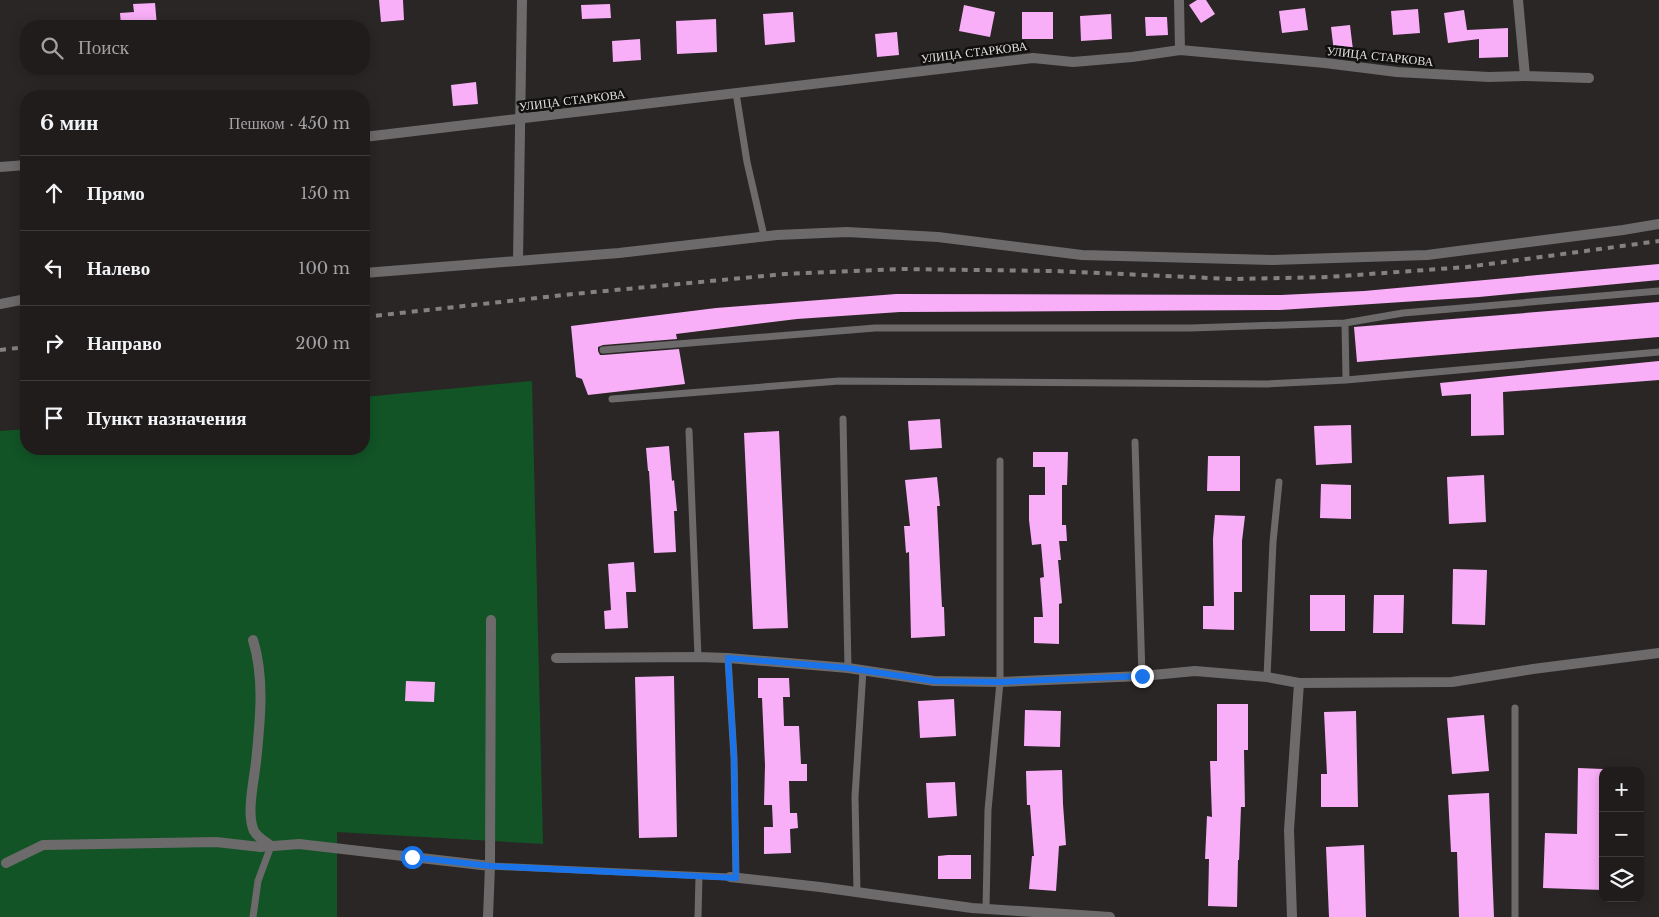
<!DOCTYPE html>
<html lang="ru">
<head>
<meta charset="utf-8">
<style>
  body { margin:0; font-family:"Libre Baskerville",serif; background:#2d2929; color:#f1f3f6 }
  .controls { position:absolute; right:15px; bottom:15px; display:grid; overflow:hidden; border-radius:10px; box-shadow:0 2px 12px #0003 }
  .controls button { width:45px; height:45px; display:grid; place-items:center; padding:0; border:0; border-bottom:1px solid #3d3a3b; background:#201c1c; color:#f1f3f6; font:25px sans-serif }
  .stop { position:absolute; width:15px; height:15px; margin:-11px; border:4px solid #1a73e8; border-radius:50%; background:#fff }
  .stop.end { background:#1a73e8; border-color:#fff; box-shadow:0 1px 5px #0008 }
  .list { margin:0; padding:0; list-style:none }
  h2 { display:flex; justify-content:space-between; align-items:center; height:65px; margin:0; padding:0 20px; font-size:21px }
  h2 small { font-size:16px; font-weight:400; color:#a2a1a3 }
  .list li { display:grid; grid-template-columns:32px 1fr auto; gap:15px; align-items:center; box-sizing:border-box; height:75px; padding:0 20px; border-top:1px solid #3d3a3b }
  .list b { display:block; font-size:19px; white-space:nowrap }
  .list em { font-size:16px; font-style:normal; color:#a2a1a3 }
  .icon { flex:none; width:28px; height:28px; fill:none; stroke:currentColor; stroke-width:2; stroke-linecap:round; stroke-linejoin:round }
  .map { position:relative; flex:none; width:1659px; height:917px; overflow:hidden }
  .search { position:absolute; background:#201c1c; box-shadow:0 2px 12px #0003; left:20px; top:20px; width:350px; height:55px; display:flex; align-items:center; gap:12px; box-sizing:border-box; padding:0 18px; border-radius:20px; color:#a2a1a3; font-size:19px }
  .panel { position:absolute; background:#201c1c; box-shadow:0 2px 12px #0003; left:20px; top:90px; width:350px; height:365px; border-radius:20px }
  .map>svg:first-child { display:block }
  .green { fill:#125426 }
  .building { fill:#f9aff7 }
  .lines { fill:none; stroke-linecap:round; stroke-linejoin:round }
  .lane { stroke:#6c6a6a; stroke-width:7 }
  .street { stroke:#6c6a6a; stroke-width:10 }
  .rail { stroke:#848180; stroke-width:4; stroke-dasharray:6 6; stroke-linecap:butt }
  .route { stroke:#1a73e8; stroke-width:6 }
  .labels { text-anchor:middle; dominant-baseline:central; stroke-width:5; stroke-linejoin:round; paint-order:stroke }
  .street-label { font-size:12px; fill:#e3e1e0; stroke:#11100f }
</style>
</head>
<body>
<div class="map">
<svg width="1659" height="917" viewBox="0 0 1659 917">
  <rect width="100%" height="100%" fill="#2a2625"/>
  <path class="green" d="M532,381L543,844L337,832V917H0V431L26,429V449H364V397Z"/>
  <path class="building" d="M379,0H403L404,20L381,22Z
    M1197,0H1206L1215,14L1201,23L1189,5Z
    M155,3L157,26H121L120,13L134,12L133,4Z
    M610,4L611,18L582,19L581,5Z
    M964,5L995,12L990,37L959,31Z
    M1305,8L1308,30L1282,33L1279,11Z
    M1418,9L1420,33L1393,35L1391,11Z
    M1464,10L1467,30L1508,28V57L1479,58V39L1448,43L1444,13Z
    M793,12L795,42L765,45L763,14Z
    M1022,12H1053V39H1022Z
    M1111,14L1112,39L1081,41L1080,16Z
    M1145,17H1167L1168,35L1146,36Z
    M716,19L717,52L677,54L676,21Z
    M1350,25L1353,50L1334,52L1331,27Z
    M897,32L899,55L877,57L875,34Z
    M640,39L641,60L613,62L612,41Z
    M476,82L478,104L453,106L451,85Z
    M1659,264V280L1479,297L1280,310L900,312L797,319L676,334L677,339L603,345L598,347V351L600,355H603L679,349L685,384L588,395L582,379L576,377L571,326L716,308L896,294L1281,295L1364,291Z
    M1659,302V337L1357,362L1354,327Z
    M1659,361V380L1503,392L1504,435L1471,436V394L1442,396L1440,383Z
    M940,419L942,448L910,450L908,421Z
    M1351,425L1352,463L1316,465L1314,426Z
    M779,431L788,628L753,629L744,433Z
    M669,446L672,481L674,480L677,511H674L676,552L654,553L649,471H648L646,448Z
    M1033,452H1068L1067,485H1062V525H1066L1067,541H1059L1061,560H1058L1062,603L1059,604V644L1034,643V617H1043L1040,578L1044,577L1041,544L1032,545L1029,520V495H1045V467H1033Z
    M1208,456H1240V491H1207Z
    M1484,475L1486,522L1449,524L1447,477Z
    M937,477L940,506H937L942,607H944L945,636L911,638L909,552L906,553L904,526H910L905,480Z
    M1321,484L1351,485V519L1320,518Z
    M1215,515L1245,516L1242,541V592H1234V630L1203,629V606H1214L1213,539Z
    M634,562L636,592H626L628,628L605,629L604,611L611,610L608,564Z
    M1453,569L1487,570L1485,625L1452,624Z
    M1310,595H1345V631H1310Z
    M1374,595H1404L1403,633H1373Z
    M674,676L677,837L639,838L635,677Z
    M758,678H789L790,697H783L784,726H799L801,764H807V781H789L790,813H797L798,828L790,829L791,853L764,854V827H773L772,805H764L765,765L762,698H758Z
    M406,681L435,682L434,702L405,701Z
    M954,699L956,736L920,738L918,701Z
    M1217,704H1248V750H1244L1245,807H1241L1239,860H1238L1237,907L1208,906L1209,859H1205L1207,816L1212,817L1210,761H1217Z
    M1025,710L1061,711L1060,747L1024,746Z
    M1356,711L1358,807H1321V774H1327L1324,712Z
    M1484,715L1489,771L1452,774L1447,718Z
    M1578,768L1603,769V890L1543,888L1545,833L1577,834Z
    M1062,770L1063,804L1066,845L1059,846L1056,891L1029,889L1032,856H1034L1030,805H1027L1026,771Z
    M955,782L957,816L928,818L926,783Z
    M1489,793L1494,917H1459L1457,852H1451L1448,795Z
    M1364,845L1366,917H1329L1326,847Z
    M948,855H971V879H938V856Z"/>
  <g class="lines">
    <path class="lane" d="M736,93L747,162L764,236
      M1345,323L1346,380
      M603,350L875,328H1190L1345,323L1403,313L1659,291
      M612,399L839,381L1267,384L1346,380L1659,352
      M843,419L848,668
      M689,431L698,657
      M1135,442L1142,676
      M728,658L734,758L736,878
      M1267,677L1273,542L1279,482
      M490,866L730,877
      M857,892L855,797L863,670
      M986,909L988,810L1000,682V461
      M253,917L258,881L271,846
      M698,917L699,876
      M1515,917V708"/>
    <path class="street" d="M1179,0L1180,50
      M1518,0L1525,76
      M364,137L1033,58L1073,62L1132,57L1180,50L1325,63L1397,72L1489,77L1525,76L1589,78
      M0,167L26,165
      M518,261L522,0
      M364,273L619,253L777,235L847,232L938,237L1082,255L1273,260L1427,255L1623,230L1659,224
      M0,304L26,299
      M253,640C265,679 260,722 256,762C254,781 246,814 254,831C257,837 266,842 271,846
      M556,658L698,657L728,658L848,668L934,681L1000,682L1142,676L1195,671L1267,677L1299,683L1452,682L1533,669L1659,653
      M6,863L43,845L216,842L260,847L299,844L490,866
      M730,877L820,887L972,908L1110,917
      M488,917L490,866L491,620
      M1292,917L1289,830L1299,683"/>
    <path class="rail" d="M364,317L573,294L785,274L899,269L1055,271L1232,279L1328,277L1467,267L1659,241
      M0,350L26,347"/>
  </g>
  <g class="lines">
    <path class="route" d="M412,857L490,866L736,878L734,758L728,658L848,668L934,681L1000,682L1142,676"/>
  </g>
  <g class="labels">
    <g class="street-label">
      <text transform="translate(974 52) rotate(-7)">УЛИЦА СТАРКОВА</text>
      <text transform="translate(1380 56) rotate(6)">УЛИЦА СТАРКОВА</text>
      <text transform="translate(572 100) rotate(-7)">УЛИЦА СТАРКОВА</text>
    </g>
  </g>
</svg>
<div class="controls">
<button>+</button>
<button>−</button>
<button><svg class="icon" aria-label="layers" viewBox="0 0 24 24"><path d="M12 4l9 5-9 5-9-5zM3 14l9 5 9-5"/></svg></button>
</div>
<div class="stop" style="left:412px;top:857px"></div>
<div class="stop end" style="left:1142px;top:676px"></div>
<div class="search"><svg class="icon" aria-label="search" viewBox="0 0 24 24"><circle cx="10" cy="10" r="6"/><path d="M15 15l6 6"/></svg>Поиск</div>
<section class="panel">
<h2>6 мин<small>Пешком · 450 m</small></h2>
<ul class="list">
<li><svg class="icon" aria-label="ahead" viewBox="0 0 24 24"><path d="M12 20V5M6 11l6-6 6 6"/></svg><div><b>Прямо</b></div><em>150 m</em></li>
<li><svg class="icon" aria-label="left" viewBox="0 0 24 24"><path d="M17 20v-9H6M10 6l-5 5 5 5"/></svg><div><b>Налево</b></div><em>100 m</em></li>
<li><svg class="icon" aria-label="right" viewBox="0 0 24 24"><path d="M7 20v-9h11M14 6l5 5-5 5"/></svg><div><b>Направо</b></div><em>200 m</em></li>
<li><svg class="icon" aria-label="arrive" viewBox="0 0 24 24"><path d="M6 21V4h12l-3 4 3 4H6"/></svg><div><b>Пункт назначения</b></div></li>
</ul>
</section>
</div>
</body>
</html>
